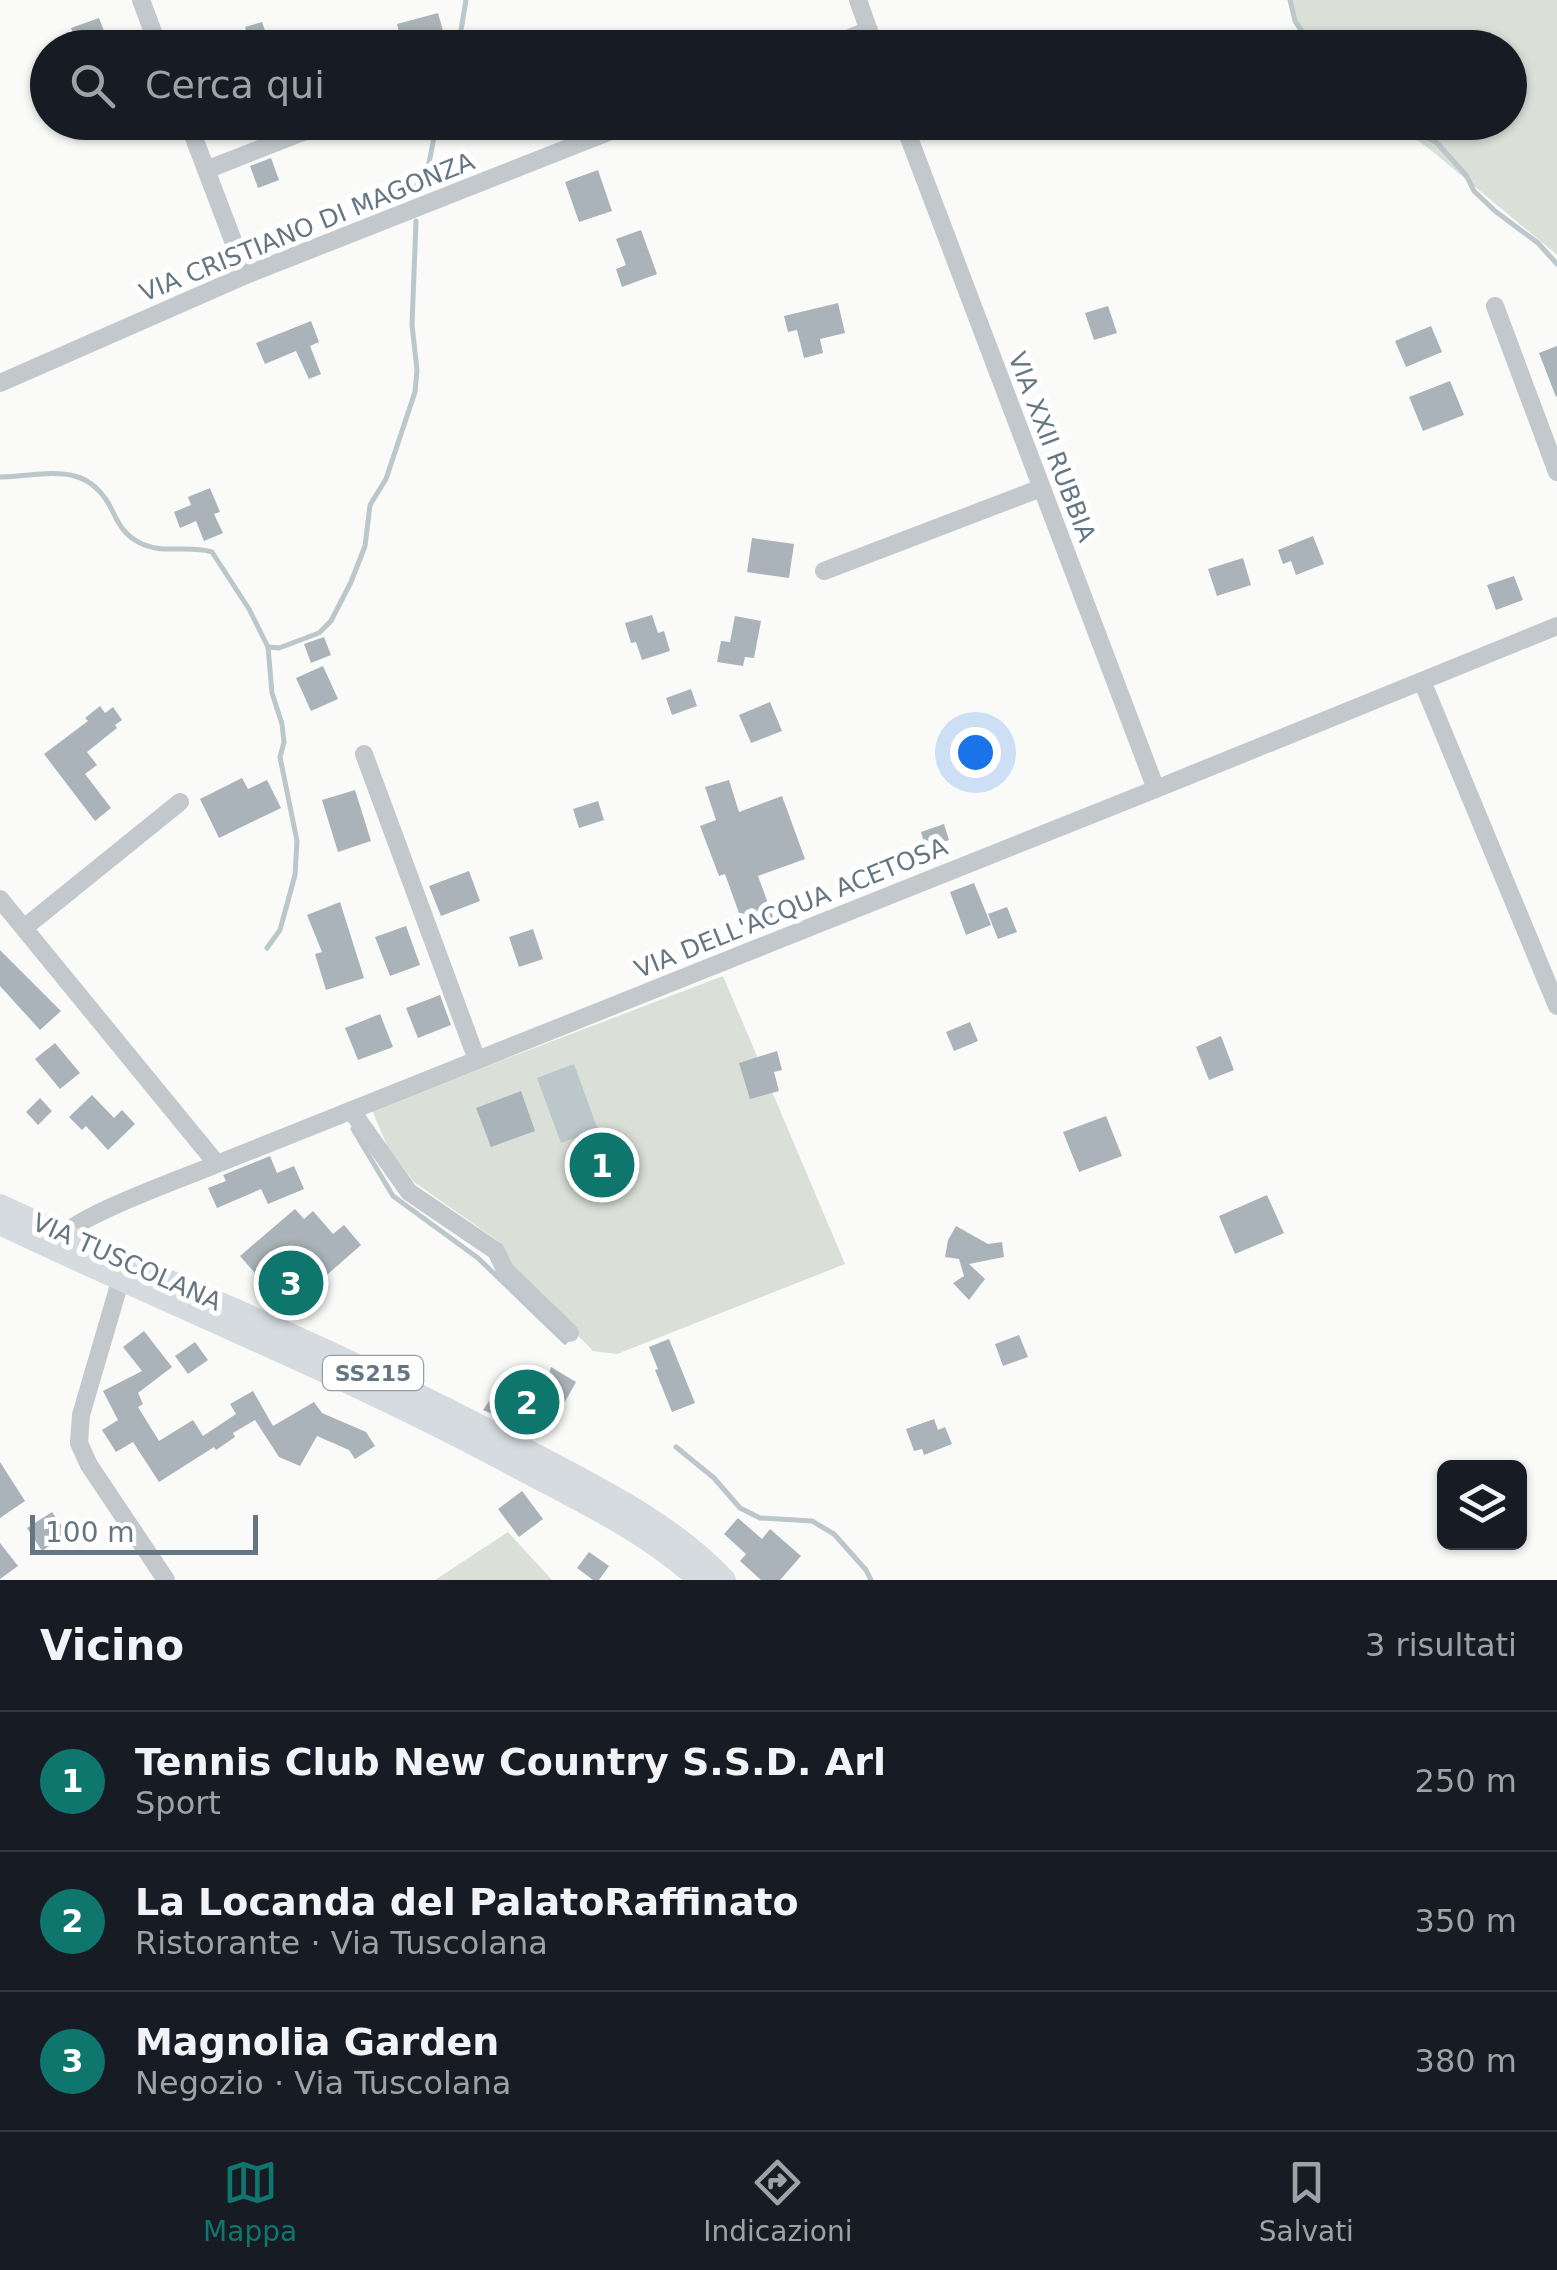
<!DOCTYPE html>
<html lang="it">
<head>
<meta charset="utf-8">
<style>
  body { margin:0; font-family:"DejaVu Sans",sans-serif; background:#20242c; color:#f1f3f6 }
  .controls { position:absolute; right:30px; bottom:30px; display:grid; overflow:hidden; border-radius:15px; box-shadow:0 2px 8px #0004 }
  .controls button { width:90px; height:90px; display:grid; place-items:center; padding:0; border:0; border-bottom:2px solid #363941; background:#171b24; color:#f1f3f6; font:50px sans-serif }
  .scale { position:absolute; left:30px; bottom:25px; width:228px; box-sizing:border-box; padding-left:10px; border:5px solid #657683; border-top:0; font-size:28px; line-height:35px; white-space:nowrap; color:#657683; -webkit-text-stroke:8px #fff; paint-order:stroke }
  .you { position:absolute; left:975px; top:752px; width:35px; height:35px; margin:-25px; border:8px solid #fff; border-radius:50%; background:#1a73e8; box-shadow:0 0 0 15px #1a73e833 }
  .badge { display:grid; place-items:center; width:65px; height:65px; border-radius:50%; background:#0f766e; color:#fff; font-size:32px; font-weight:700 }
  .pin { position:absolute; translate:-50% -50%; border:5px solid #fff; box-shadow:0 2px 10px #0006 }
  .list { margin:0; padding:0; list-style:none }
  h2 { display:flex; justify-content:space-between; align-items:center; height:130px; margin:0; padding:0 40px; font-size:42px }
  h2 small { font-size:32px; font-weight:400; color:#9ea1a6 }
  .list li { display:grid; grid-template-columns:65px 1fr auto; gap:30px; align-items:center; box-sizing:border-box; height:140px; padding:0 40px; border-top:2px solid #363941 }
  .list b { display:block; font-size:38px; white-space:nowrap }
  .list p { margin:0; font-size:32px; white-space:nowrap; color:#9ea1a6 }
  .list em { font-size:32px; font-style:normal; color:#9ea1a6 }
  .icon { flex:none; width:55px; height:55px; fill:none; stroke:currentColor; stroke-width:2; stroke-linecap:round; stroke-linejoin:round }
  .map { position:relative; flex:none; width:1557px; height:1580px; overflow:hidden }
  .search { position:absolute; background:#171b24; box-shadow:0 2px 8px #0004; left:30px; right:30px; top:30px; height:110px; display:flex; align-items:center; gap:25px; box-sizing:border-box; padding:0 35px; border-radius:55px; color:#9ea1a6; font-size:38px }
  .sheet { height:550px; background:#171b24 }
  nav { display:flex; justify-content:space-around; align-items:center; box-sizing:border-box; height:140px; border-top:2px solid #363941; background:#171b24; font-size:28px; color:#9ea1a6 }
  nav a { display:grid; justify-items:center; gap:5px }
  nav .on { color:#0f766e }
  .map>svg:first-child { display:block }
  .green { fill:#dadfd7 }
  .water { fill:#bbc7cb }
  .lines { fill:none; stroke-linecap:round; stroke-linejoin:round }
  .stream { stroke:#bbc7cb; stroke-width:5 }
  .building { fill:#aab3b9 }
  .minor { stroke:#c3c8cc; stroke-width:18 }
  .major { stroke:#d6dbdf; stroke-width:22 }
  .labels { text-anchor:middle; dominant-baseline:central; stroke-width:10; stroke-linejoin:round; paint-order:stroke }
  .shield { fill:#fff; stroke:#939fa8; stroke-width:2.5 }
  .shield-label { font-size:22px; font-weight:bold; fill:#657683 }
  .street-label { font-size:25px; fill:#657683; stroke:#fff }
</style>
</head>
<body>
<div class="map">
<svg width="1557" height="1580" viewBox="0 0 1557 1580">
  <rect width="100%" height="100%" fill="#fafaf8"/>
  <path class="green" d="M1290,0H1557V255L1432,151L1394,123L1510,122V48L1313,47L1295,21Z
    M723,976L845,1264L617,1354L593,1351L515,1270L498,1241L414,1182L388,1148L372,1110Z
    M508,1532L552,1580H435Z"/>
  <path class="water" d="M574,1064L598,1130L561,1143L537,1078Z"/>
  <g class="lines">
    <path class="stream" d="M1290,0L1295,21L1313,48
      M458,48L466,0
      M1400,122L1437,143L1466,175L1474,191L1495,211L1538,243L1557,264
      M416,194L417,185L428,168L437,122
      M0,477C45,476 87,459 112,510C119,525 125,536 142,544C165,554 188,545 212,552L249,609L268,647L272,693L282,724L284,742L280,757L297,841L295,875L280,930L267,948
      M269,647L279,648L319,633L331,621L351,582L365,546L370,505L386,479L415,392L417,370L412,325L416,221
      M353,1129L393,1196L478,1258L565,1342
      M676,1447L714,1478L740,1508L760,1518L812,1521L834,1534L866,1570L871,1580"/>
  </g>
  <path class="building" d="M438,13L444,34L402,45L397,24Z
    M99,18L109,44L98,48H78L71,28Z
    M262,22L271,48H223V45L248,37L245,27Z
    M271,158L279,180L258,188L250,166Z
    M598,170L612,211L579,222L565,182Z
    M641,230L657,274L622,287L616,269L626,265L616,239Z
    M838,303L845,333L820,339L823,353L804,358L797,330L788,332L784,316Z
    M1108,306L1117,333L1094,340L1085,313Z
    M311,321L319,342L310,346L321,374L309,379L296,351L265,364L256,343Z
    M1431,326L1442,352L1406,367L1395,341Z
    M1557,346V396L1556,397L1539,353Z
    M1450,381L1464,415L1423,431L1409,397Z
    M210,488L220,512L214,514L223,533L204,541L196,521L180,528L174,512L191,505L188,497Z
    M1313,536L1324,564L1296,575L1291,561L1283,564L1278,550Z
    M752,538L794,544L789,578L747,572Z
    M1243,558L1251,585L1217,596L1208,569Z
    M1514,576L1523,600L1496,610L1487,585Z
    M652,615L658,633L664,631L670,651L642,660L636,642L631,643L625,623Z
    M735,616L761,621L754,658L745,657L743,666L717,662L721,641L730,642Z
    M324,637L331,655L311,663L304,644Z
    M323,666L338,699L311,711L296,678Z
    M691,689L697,706L672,715L666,698Z
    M770,702L782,731L751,743L739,715Z
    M100,706L105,713L113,707L122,720L115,725L117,728L87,752L97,765L85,774L111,808L95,821L44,754L88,721L85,718Z
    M242,778L248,789L267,780L281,808L219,838L200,799Z
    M729,780L739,812L782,796L805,859L758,876L773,917L744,927L725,874L719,876L700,826L716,820L705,787Z
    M355,790L371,841L338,852L322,800Z
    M598,801L604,820L579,828L573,809Z
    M944,824L949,840L926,848L921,832Z
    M469,871L480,901L441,916L429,886Z
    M974,883L991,925L966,935L950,892Z
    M340,902L364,978L326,990L315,954L322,952L307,915Z
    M1007,907L1017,932L998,939L988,914Z
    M406,926L420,965L390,976L375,937Z
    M533,929L543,959L519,967L509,937Z
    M0,950L61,1011L40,1030L0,986Z
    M440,995L451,1025L418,1038L406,1008Z
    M380,1014L393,1047L358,1060L345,1028Z
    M970,1022L978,1041L954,1051L946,1032Z
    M1221,1036L1234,1070L1209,1080L1196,1047Z
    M55,1043L80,1073L60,1089L35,1059Z
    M777,1051L782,1070L774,1072L779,1091L750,1099L739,1063Z
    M521,1091L535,1131L491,1147L476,1108Z
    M92,1095L114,1118L122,1110L135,1124L108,1150L86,1126L82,1130L69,1117Z
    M40,1098L52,1111L38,1125L26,1112Z
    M1106,1116L1122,1156L1079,1172L1063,1132Z
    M270,1156L277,1173L294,1166L304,1189L268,1204L261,1189L217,1208L208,1188L226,1181L223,1175Z
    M1267,1195L1284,1233L1235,1254L1219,1216Z
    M295,1209L304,1219L313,1211L333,1234L344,1225L361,1245L287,1310L240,1256Z
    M956,1226L988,1244L1002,1242L1004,1257L969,1264L985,1279L969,1300L953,1283L964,1276L959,1259L945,1257L948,1240Z
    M144,1331L172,1367L138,1393L143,1404L138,1407L159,1441L193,1420L203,1436L236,1414L230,1404L253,1391L273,1426L314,1402L322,1413L366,1432L375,1446L355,1459L349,1450L317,1436L300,1466L279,1457L255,1420L233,1433L235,1437L216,1450L214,1447L159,1482L133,1442L116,1452L102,1430L118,1420L103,1391L142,1371L123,1347Z
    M1019,1335L1028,1357L1003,1366L995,1344Z
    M669,1339L695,1403L672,1412L655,1370L658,1369L649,1347Z
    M195,1342L208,1360L188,1374L175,1356Z
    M551,1367L576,1382L548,1432L512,1412L502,1418L483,1410L494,1394L546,1385Z
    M934,1419L938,1430L945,1427L952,1444L924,1455L922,1449L914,1451L906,1429Z
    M0,1462L25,1501L0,1518Z
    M522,1491L543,1519L519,1537L498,1509Z
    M52,1512L67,1534L42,1551L27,1528Z
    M738,1518L762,1539L770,1529L801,1556L780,1580H761L740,1561L746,1554L724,1534Z
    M0,1543L18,1566L0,1579Z
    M589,1552L609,1566L599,1580H593L577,1568Z"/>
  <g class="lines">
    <path class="minor" d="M141,0L159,48
      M858,0L875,48
      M825,48L869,30
      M188,122L246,275
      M903,122L1156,789
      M206,170L328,122
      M1495,306L1557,472
      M0,383L246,275L634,122
      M824,571L1041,488
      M1422,681L1557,1006
      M364,754L477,1060
      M0,899L217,1164
      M24,928L180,802
      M351,1110L409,1192L496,1251L505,1270L570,1333
      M56,1242C69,1218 186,1177 217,1164L1156,789L1557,626
      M124,1268L81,1415L79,1443L89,1465L166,1580"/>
    <path class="major" d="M0,1205C89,1247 180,1285 270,1325C358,1364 444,1406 529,1451C597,1487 672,1523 725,1580
      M0,1224C172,1306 350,1377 518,1468C581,1501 646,1532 699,1580"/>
  </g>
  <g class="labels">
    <rect class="shield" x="323" y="1356" width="100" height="34" rx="8"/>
    <g class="shield-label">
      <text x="373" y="1373">SS215</text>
    </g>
    <g class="street-label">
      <text transform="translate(307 227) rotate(-22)">VIA CRISTIANO DI MAGONZA</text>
      <text transform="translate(1052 447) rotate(69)">VIA XXII RUBBIA</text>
      <text transform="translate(791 908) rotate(-22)">VIA DELL'ACQUA ACETOSA</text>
      <text transform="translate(127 1262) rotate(24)">VIA TUSCOLANA</text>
    </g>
  </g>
</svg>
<div class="controls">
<button><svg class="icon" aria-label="layers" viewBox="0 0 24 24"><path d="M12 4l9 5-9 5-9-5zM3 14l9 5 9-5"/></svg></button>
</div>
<div class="scale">100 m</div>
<div class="you"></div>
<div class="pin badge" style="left:602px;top:1165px">1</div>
<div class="pin badge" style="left:527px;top:1402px">2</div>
<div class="pin badge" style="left:291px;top:1283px">3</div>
<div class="search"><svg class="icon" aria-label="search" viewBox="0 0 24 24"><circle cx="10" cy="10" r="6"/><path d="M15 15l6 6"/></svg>Cerca qui</div>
</div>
<section class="sheet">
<h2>Vicino<small>3 risultati</small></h2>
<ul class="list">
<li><span class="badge">1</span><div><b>Tennis Club New Country S.S.D. Arl</b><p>Sport</p></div><em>250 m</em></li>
<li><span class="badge">2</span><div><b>La Locanda del PalatoRaffinato</b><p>Ristorante · Via Tuscolana</p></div><em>350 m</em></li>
<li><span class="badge">3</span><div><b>Magnolia Garden</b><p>Negozio · Via Tuscolana</p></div><em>380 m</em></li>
</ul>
</section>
<nav>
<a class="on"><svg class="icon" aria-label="map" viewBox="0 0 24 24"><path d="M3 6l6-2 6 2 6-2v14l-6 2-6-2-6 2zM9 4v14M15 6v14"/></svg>Mappa</a>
<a><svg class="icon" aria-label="directions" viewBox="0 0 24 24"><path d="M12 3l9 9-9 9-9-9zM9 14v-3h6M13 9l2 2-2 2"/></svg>Indicazioni</a>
<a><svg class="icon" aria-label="saved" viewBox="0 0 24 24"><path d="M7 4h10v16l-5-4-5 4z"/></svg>Salvati</a>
</nav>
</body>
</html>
